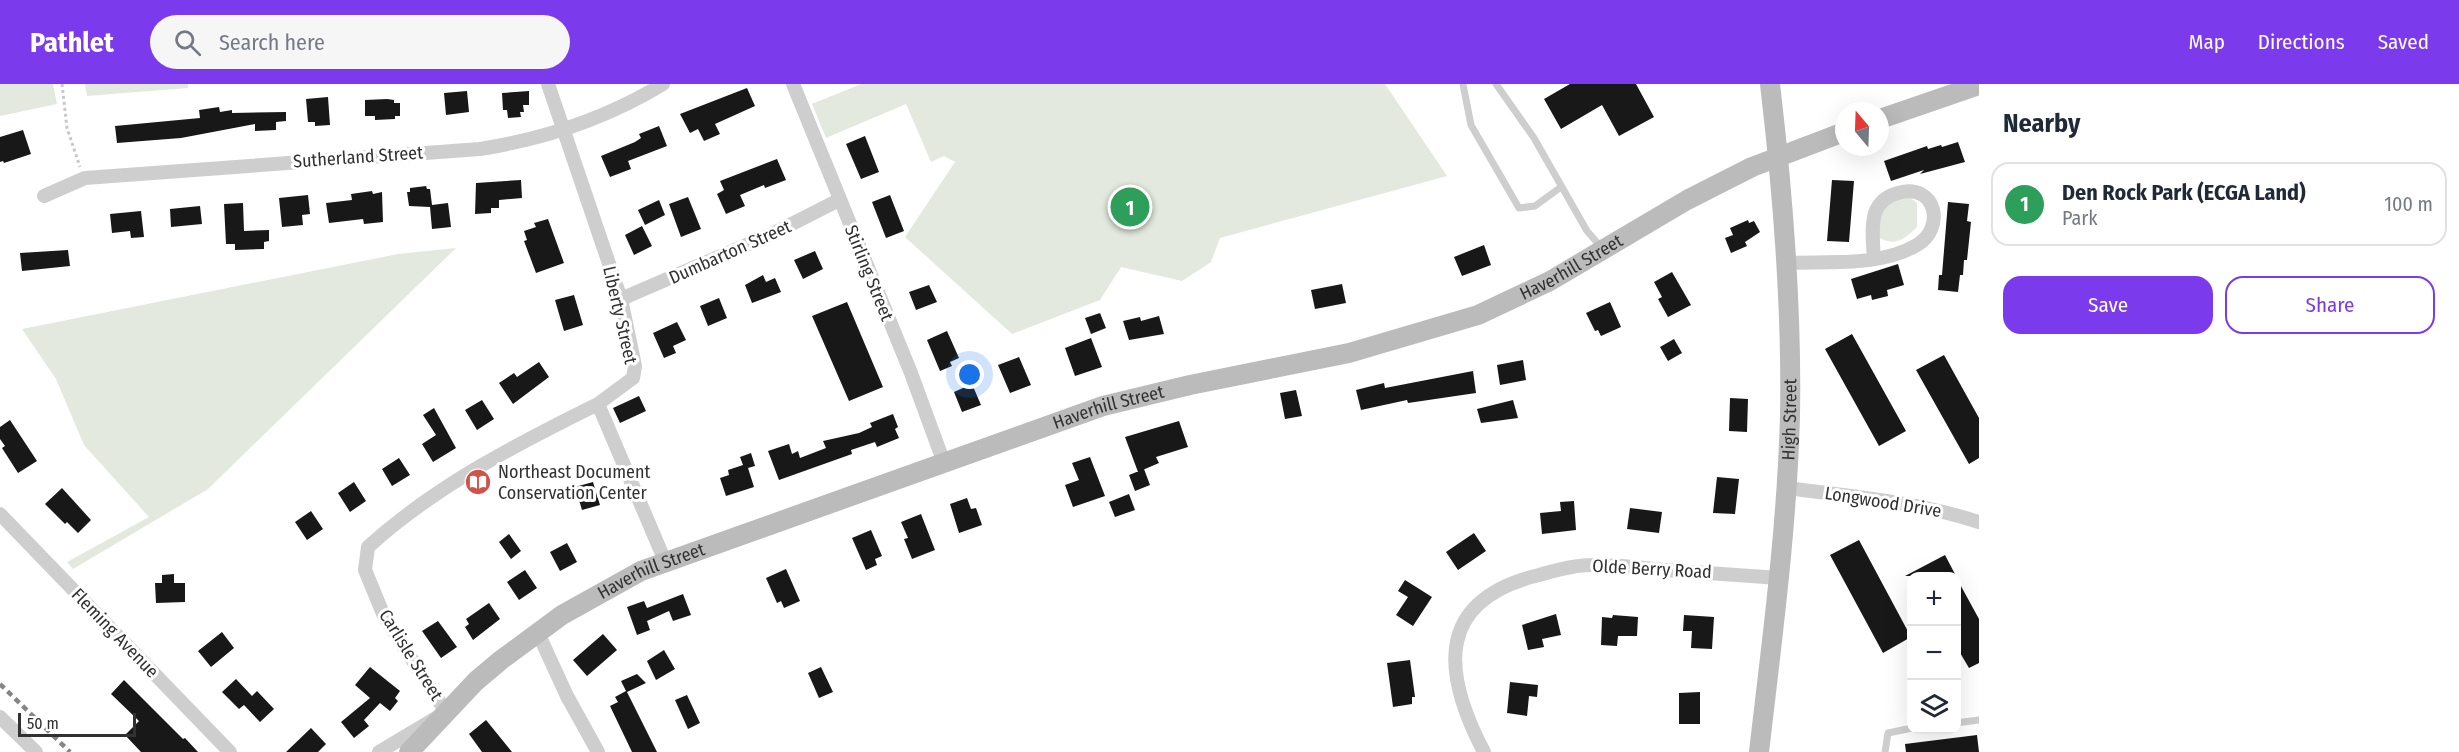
<!DOCTYPE html>
<html lang="en">
<head>
<meta charset="utf-8">
<style>
  body { margin:0; font-family:"Fira Sans Condensed",sans-serif; background:#f6f6f7; color:#1f2937 }
  .controls { position:absolute; right:18px; bottom:18px; display:grid; overflow:hidden; border-radius:12px; box-shadow:0 6px 24px #0002 }
  .controls button { width:54px; height:54px; display:grid; place-items:center; padding:0; border:0; border-bottom:2px solid #e0e1e3; background:#fff; color:#1f2937; font:30px sans-serif }
  .compass { position:absolute; left:1835px; top:18px; width:54px; height:54px; border-radius:50%; background:#fff; box-shadow:0 6px 24px #0002; rotate:341deg }
  .scale { position:absolute; left:18px; bottom:15px; width:118px; box-sizing:border-box; padding-left:6px; border:3px solid #313131; border-top:0; font-size:16px; line-height:21px; white-space:nowrap; color:#313131; -webkit-text-stroke:4px #fff; paint-order:stroke }
  .you { position:absolute; left:970px; top:291px; width:21px; height:21px; margin:-15px; border:4px solid #fff; border-radius:50%; background:#1a73e8; box-shadow:0 0 0 9px #1a73e833 }
  .badge { display:grid; place-items:center; width:39px; height:39px; border-radius:50%; background:#7c3aed; color:#fff; font-size:20px; font-weight:700 }
  .pin { position:absolute; translate:-50% -50%; border:3px solid #fff; box-shadow:0 2px 6px #0006 }
  .list { margin:0; padding:0; list-style:none }
  h2 { display:flex; justify-content:space-between; align-items:center; height:78px; margin:0; padding:0 24px; font-size:26px }
  h2 small { font-size:20px; font-weight:400; color:#747a83 }
  .list li { display:grid; grid-template-columns:39px 1fr auto; gap:18px; align-items:center; box-sizing:border-box; height:84px; margin:0 12px 12px; padding:0 12px; border:2px solid #e0e1e3; border-radius:18px }
  .list b { display:block; font-size:22px; white-space:nowrap }
  .list p { margin:0; font-size:20px; white-space:nowrap; color:#747a83 }
  .list em { font-size:20px; font-style:normal; color:#747a83 }
  .actions { display:flex; gap:12px; padding:18px 24px }
  .actions a { flex:1; padding:14px 0; border:2px solid #7c3aed; border-radius:18px; text-align:center; font-size:21px; color:#7c3aed }
  .actions .main { background:#7c3aed; color:#fff }
  .icon { flex:none; width:33px; height:33px; fill:none; stroke:currentColor; stroke-width:2; stroke-linecap:round; stroke-linejoin:round }
  .map { position:relative; flex:none; width:1979px; height:668px; overflow:hidden }
  header { display:flex; align-items:center; gap:36px; box-sizing:border-box; height:84px; padding:0 30px; background:#7c3aed; color:#fff }
  header strong { font-size:28px }
  nav { display:flex; gap:33px; margin-inline-start:auto; font-size:21px }
  .search { width:420px; height:54px; background:#f6f6f7; display:flex; align-items:center; gap:15px; box-sizing:border-box; padding:0 21px; border-radius:33px; color:#747a83; font-size:22px }
  main { display:flex }
  aside { flex:1; background:#fff }
  .map>svg:first-child { display:block }
  .green { fill:#e3e9de }
  .building { fill:#181818 }
  .lines { fill:none; stroke-linecap:round; stroke-linejoin:round }
  .path { stroke:#c8c8c8; stroke-width:3; stroke-dasharray:3 3; stroke-linecap:butt }
  .service { stroke:#cecece; stroke-width:7 }
  .minor { stroke:#cecece; stroke-width:14 }
  .secondary { stroke:#bbb; stroke-width:20 }
  .rail { stroke:#868686; stroke-width:4.5; stroke-dasharray:6 4.5; stroke-linecap:butt }
  .labels { text-anchor:middle; dominant-baseline:central; stroke-width:6; stroke-linejoin:round; paint-order:stroke }
  .street-label { font-size:18px; fill:#313131; stroke:#fff }
  .poi-label { font-size:18px; fill:#313131; stroke:#fff; text-anchor:start }
</style>
</head>
<body>
<header>
<strong>Pathlet</strong>
<div class="search"><svg class="icon" aria-label="search" viewBox="0 0 24 24"><circle cx="10" cy="10" r="6"/><path d="M15 15l6 6"/></svg>Search here</div>
<nav><a>Map</a><a>Directions</a><a>Saved</a></nav>
</header>
<main>
<div class="map">
<svg width="1979" height="668" viewBox="0 0 1979 668">
  <rect width="100%" height="100%" fill="#fff"/>
  <path class="green" d="M0,0H53L57,20L0,32Z
    M85,0H188V4L87,12Z
    M861,0H1385L1447,92L1220,154L1211,178L1182,197L1121,183L1100,216L1012,250L905,153L955,78L944,72L931,78L906,20L826,54L812,20Z
    M1908,112L1917,119V143C1903,157 1893,163 1876,152L1883,119Z
    M456,164L208,405L73,485L67,478L149,433L84,361L56,295L22,245L398,170Z"/>
  <path class="building" d="M1570,0H1636L1654,33L1619,52L1602,21L1561,45L1544,15Z
    M747,4L755,22L715,40L720,50L704,57L698,45L690,49L680,30Z
    M467,7L469,28L446,31L444,9Z
    M529,7V21H523L524,28H520L521,33L508,34L507,26H503L502,9Z
    M328,13L330,41L315,42V38H308L306,15Z
    M387,15L394,16V19H400V32H395V35L375,36V32H365V16Z
    M219,23L220,28L232,26V29L286,28V37L276,38V46L255,47V40L181,54L117,59L115,42L200,34L199,26Z
    M659,42L667,62L628,77L631,85L610,93L601,72L635,58L641,54L639,50Z
    M23,46L31,70L4,79L3,77L0,78V53Z
    M865,52L879,88L861,95L846,60Z
    M1958,58L1965,78L1920,90L1924,86L1891,97L1884,77L1927,62L1928,65L1941,61L1942,63Z
    M777,75L786,96L765,104L764,101L740,111L745,122L726,130L717,110L724,106L720,97Z
    M521,96L522,114L499,116V124H491V129L475,130L476,99Z
    M1832,96L1854,97L1849,158L1827,157Z
    M426,102L427,105H430L432,121L448,119L451,143L432,145L430,123L409,122L407,108H410V104Z
    M372,107L373,110L382,108L383,138L364,140L363,135L329,139L326,119L352,116L351,110Z
    M308,111L310,130L302,131L303,141L282,143L279,114Z
    M890,111L904,147L886,154L872,118Z
    M688,113L701,145L681,153L669,120Z
    M659,116L665,131L645,141L638,126Z
    M1948,118L1969,120L1967,137L1971,138L1967,176H1964L1963,191H1960L1958,208L1938,206L1939,191H1942Z
    M243,119L244,147L269,146V157L264,158V165L235,166V160H226L224,120Z
    M200,122L202,140L171,143L170,125Z
    M141,127L144,153L131,154L130,147L112,149L110,130Z
    M548,135L564,179L536,189L524,157L527,156L524,147L536,143L534,139Z
    M1748,136L1749,139L1754,137L1760,148L1745,158L1747,162L1731,169L1725,154L1733,151L1730,144Z
    M642,142L652,162L634,171L625,151Z
    M1484,161L1491,181L1462,192L1454,173Z
    M68,166L70,182L22,187L20,169Z
    M815,167L823,185L803,195L794,176Z
    M1898,180L1904,201L1887,206L1888,212L1872,216L1871,211L1857,215L1851,195Z
    M1672,188L1691,221L1668,233L1658,215L1662,213L1654,198Z
    M763,191L766,198L775,194L781,208L752,219L745,201Z
    M1342,200L1346,219L1315,225L1311,206Z
    M929,201L937,218L916,226L909,208Z
    M574,211L583,241L564,247L555,216Z
    M719,214L727,234L708,242L700,222Z
    M847,218L883,303L849,317L812,232Z
    M1610,218L1621,243L1601,252L1598,246L1595,247L1586,229Z
    M1100,229L1106,244L1091,250L1085,234Z
    M1159,232L1164,250L1129,256L1123,237L1140,233L1141,237Z
    M677,238L686,256L673,262L676,269L664,274L653,249Z
    M947,247L959,274L950,278L952,282L940,287L927,256Z
    M1852,250L1906,347L1879,362L1825,265Z
    M1091,254L1102,283L1075,292L1065,264Z
    M1674,255L1682,269L1668,277L1660,263Z
    M1944,271L1979,334V374L1969,380L1916,286Z
    M1019,273L1031,301L1010,309L998,281Z
    M1523,276L1526,296L1500,301L1497,281Z
    M539,278L549,293L513,320L499,299L514,289L517,293Z
    M1473,287L1476,309L1408,319L1407,316L1361,326L1356,306L1384,299L1385,304Z
    M972,300L981,321L962,328L954,308Z
    M1296,306L1302,332L1285,335L1280,309Z
    M639,312L646,327L620,339L613,324Z
    M1730,314L1748,315L1747,348L1729,347Z
    M482,316L494,335L477,346L465,326Z
    M1513,316L1518,334L1481,339L1477,325Z
    M434,324L456,364L433,378L422,360L436,351L423,331Z
    M893,330L898,343L895,345L899,354L877,363L875,358L851,366L852,370L779,396L768,367L789,360L792,370L798,367L800,374L826,364L823,357L859,349L872,343L870,339Z
    M10,336L37,377L18,389L2,364L5,362L0,355V343Z
    M1179,337L1188,363L1156,373L1159,379L1138,388L1125,353Z
    M751,369L755,382L748,384L754,403L726,412L720,394L729,391L728,386L743,381L740,373Z
    M1090,373L1105,412L1073,423L1065,401L1079,396L1072,379Z
    M399,374L410,391L392,402L382,385Z
    M1144,385L1150,401L1135,407L1129,391Z
    M1717,393L1739,395L1735,430L1713,429Z
    M354,398L366,417L350,428L338,409Z
    M593,398L600,421L582,426L575,403Z
    M62,404L91,436L78,449L67,438L65,440L45,420Z
    M1129,410L1135,426L1115,433L1109,418Z
    M967,414L971,425L976,424L982,441L959,449L950,420Z
    M1574,417L1576,446L1542,450L1540,429L1561,427L1560,418Z
    M1630,424L1662,428L1659,449L1627,445Z
    M311,427L323,445L307,456L295,438Z
    M921,430L935,466L912,475L904,455L908,454L901,438Z
    M871,446L882,472L875,475L877,481L866,486L852,454Z
    M1474,449L1486,467L1458,486L1446,468Z
    M509,450L521,467L511,475L499,458Z
    M1859,456L1911,553L1883,569L1830,471Z
    M567,459L577,478L560,487L550,468Z
    M1945,471L1956,492H1905Z
    M786,485L800,517L784,524L781,517L777,519L766,494Z
    M525,486L537,504L519,516L507,498Z
    M174,490V499H185V518L156,519L155,499H162V491Z
    M1956,493L1979,535V579L1969,584L1956,562Z
    M1405,496L1432,513L1413,542L1396,531L1408,513L1398,507Z
    M683,510L691,531L673,537L669,527L647,537L650,546L637,551L627,523L644,517L647,524Z
    M489,519L500,535L473,556L465,543L469,540L466,535Z
    M1556,530L1561,551L1542,555L1544,563L1528,566L1522,541Z
    M1613,531L1638,533L1637,552H1618L1617,562L1601,561L1602,533L1612,534Z
    M1684,531L1714,533L1712,565L1691,564L1692,547H1683Z
    M438,537L457,563L441,574L422,547Z
    M222,548L234,564L211,583L198,567Z
    M603,550L617,566L587,592L573,576Z
    M664,566L675,585L656,596L647,577Z
    M1410,576L1415,613H1412V620L1393,623L1387,579Z
    M370,583L400,607L395,614L398,617L390,627L380,619L364,636L369,642L354,654L341,638L370,614L355,601Z
    M821,583L833,608L819,614L808,589Z
    M637,590L646,599L627,608L657,668H632L610,622L618,618L615,613L626,607L621,597Z
    M236,595L252,612L257,607L274,625L260,638L244,621L239,625L222,608Z
    M124,596L183,655L185,654L198,668H141L125,651L139,637L111,610Z
    M1510,598L1538,601L1537,613L1529,612L1527,632L1507,629Z
    M1700,608V640H1679V609Z
    M687,611L700,639L688,645L675,616Z
    M486,636L512,668H482L469,650Z
    M311,644L326,660L318,668H286Z
    M1977,651L1979,668H1906L1905,660Z"/>
  <g class="lines">
    <path class="path" d="M62,0L67,44L80,83"/>
    <path class="service" d="M1463,0L1471,41L1519,124L1535,122L1561,103
      M1496,0L1534,54L1587,147L1601,163
      M1956,639L1979,636
      M1885,668L1888,649L1912,644"/>
    <path class="minor" d="M548,0L621,215L635,282L633,294L598,320L665,477
      M793,0L911,289L944,379
      M44,112L85,94L480,65C544,55 607,34 663,0
      M1786,179C1827,177 1880,183 1917,161C1946,144 1936,98 1898,109C1886,112 1879,118 1875,129C1871,143 1873,161 1874,175
      M621,215L774,149L839,116
      M1786,404C1850,412 1917,418 1979,438
      M0,430L230,668
      M538,549L567,612L598,668
      M0,633L36,668
      M379,668L446,628L384,532L365,486L368,463C435,402 517,360 598,320
      M1484,668C1442,588 1435,516 1539,491C1556,486 1575,481 1592,481C1617,480 1641,484 1665,486C1703,489 1741,491 1779,494"/>
    <g class="secondary">
      <path d="M1880,35L1979,1"/>
      <path id="s1" d="M409,668L476,597L501,576L562,531L641,487L1103,322L1190,301L1349,269L1478,231L1550,197L1687,116L1752,83L1844,48"/>
      <path id="s2" d="M1759,668C1772,556 1787,444 1790,332C1792,221 1783,110 1770,0"/>
    </g>
    <path class="rail" d="M0,600L70,668"/>
  </g>
  <defs>
    <g id="library-disc" transform="scale(1.35)"><circle r="9.5" fill="#d2514a" stroke="#fff"/><path d="M-6-4Q-3-5.5-.7-3.5V5Q-3 3-6 4ZM6-4Q3-5.5 .7-3.5V5Q3 3 6 4Z" fill="#fff"/></g>
  </defs>
  <g fill-rule="evenodd">
    <use href="#library-disc" x="478" y="398"/>
  </g>
  <g class="labels">
    <g class="street-label">
      <text transform="translate(358 73) rotate(-4)">Sutherland Street</text>
      <text transform="translate(730 168) rotate(-24)">Dumbarton Street</text>
      <text stroke="none"><textPath href="#s1" startOffset="1278">Haverhill Street</textPath></text>
      <text transform="translate(869 189) rotate(68)">Stirling Street</text>
      <text transform="translate(620 231) rotate(77)">Liberty Street</text>
      <text stroke="none"><textPath href="#s1" startOffset="792">Haverhill Street</textPath></text>
      <text stroke="none"><textPath href="#s2" startOffset="334">High Street</textPath></text>
      <text transform="translate(1883 418) rotate(9)">Longwood Drive</text>
      <text transform="translate(1652 485) rotate(3)">Olde Berry Road</text>
      <text stroke="none"><textPath href="#s1" startOffset="306">Haverhill Street</textPath></text>
      <text transform="translate(115 549) rotate(46)">Fleming Avenue</text>
      <text transform="translate(411 571) rotate(58)">Carlisle Street</text>
    </g>
    <g class="poi-label">
      <text x="498" y="388">Northeast Document<tspan x="498" dy="21">Conservation Center</tspan></text>
    </g>
  </g>
</svg>
<div class="controls">
<button>+</button>
<button>−</button>
<button><svg class="icon" aria-label="layers" viewBox="0 0 24 24"><path d="M12 4l9 5-9 5-9-5zM3 14l9 5 9-5"/></svg></button>
</div>
<svg class="compass" viewBox="-18 -18 36 36"><path d="M0-13l5 13h-10z" fill="#e53935"/><path d="M0 13l5-13h-10z" fill="#747a83"/></svg>
<div class="scale">50 m</div>
<div class="you"></div>
<div class="pin badge" style="left:1130px;top:123px;background:#2e9e5b">1</div>
</div>
<aside>
<h2>Nearby<small></small></h2>
<ul class="list">
<li><span class="badge" style="background:#2e9e5b">1</span><div><b>Den Rock Park (ECGA Land)</b><p>Park</p></div><em>100 m</em></li>
</ul>
<div class="actions"><a class="main">Save</a><a>Share</a></div>
</aside>
</main>
</body>
</html>
